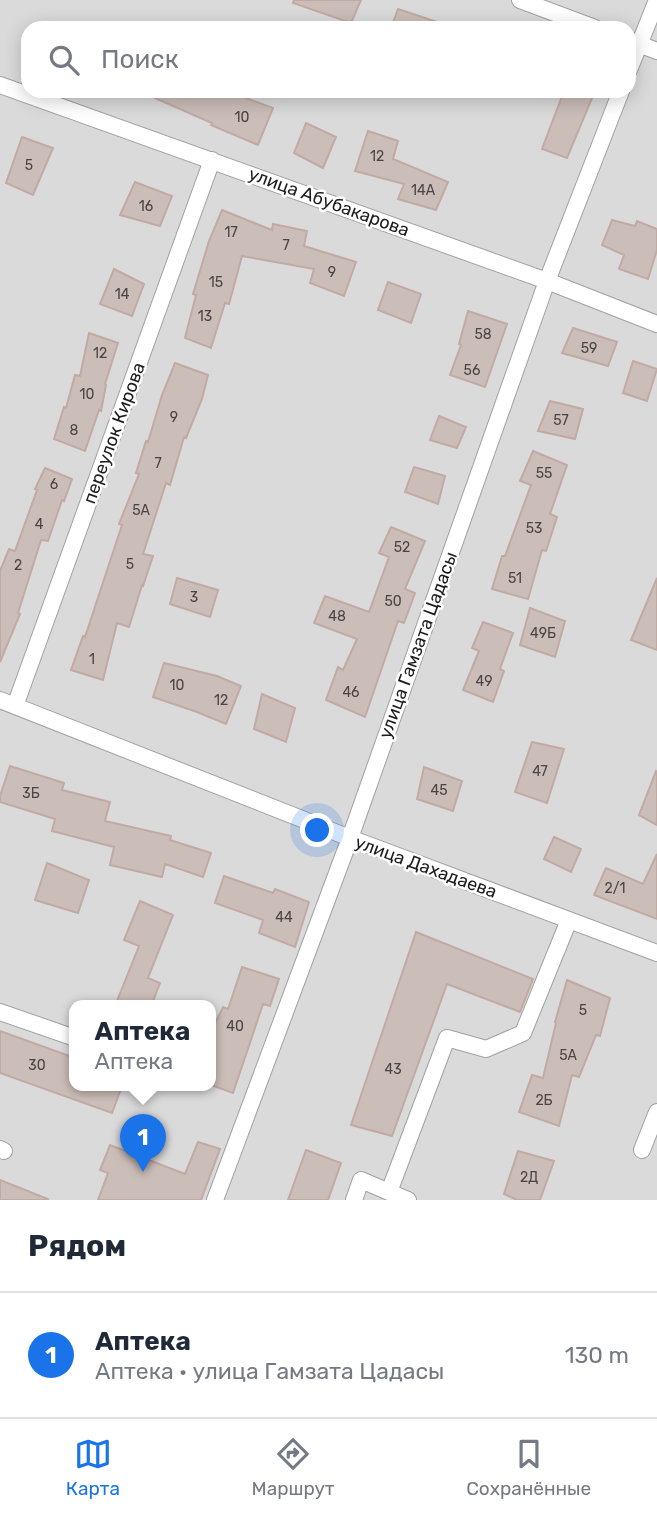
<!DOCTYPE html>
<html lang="ru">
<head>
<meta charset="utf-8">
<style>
  body { margin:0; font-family:Rubik,sans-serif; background:#f2f2f3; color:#1f2937 }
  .you { position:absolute; left:318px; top:831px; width:24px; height:24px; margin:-18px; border:5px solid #fff; border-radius:50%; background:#1a73e8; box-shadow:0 0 0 10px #1a73e833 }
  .badge { display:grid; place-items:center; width:46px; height:46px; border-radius:50%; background:#1a73e8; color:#fff; font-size:23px; font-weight:700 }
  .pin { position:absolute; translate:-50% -58px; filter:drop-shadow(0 2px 4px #0008) }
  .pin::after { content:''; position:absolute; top:37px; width:24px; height:21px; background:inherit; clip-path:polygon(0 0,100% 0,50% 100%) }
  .popup { position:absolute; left:69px; top:1000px; width:147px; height:91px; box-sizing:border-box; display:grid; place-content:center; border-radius:14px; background:#fff; filter:drop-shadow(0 2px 5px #0005); font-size:23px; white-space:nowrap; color:#747a83 }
  .popup b { font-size:26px; color:#1f2937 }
  .popup::after { content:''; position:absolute; left:50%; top:100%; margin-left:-14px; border:14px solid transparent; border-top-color:#fff }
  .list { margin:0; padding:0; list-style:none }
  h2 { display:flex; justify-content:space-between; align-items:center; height:91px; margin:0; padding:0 28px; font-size:30px }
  h2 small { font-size:23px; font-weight:400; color:#747a83 }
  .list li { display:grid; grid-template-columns:46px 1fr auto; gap:21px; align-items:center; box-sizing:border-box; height:126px; padding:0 28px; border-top:2px solid #e0e1e3 }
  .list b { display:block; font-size:26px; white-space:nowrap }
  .list p { margin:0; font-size:23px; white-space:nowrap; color:#747a83 }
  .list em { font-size:23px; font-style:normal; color:#747a83 }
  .icon { flex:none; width:38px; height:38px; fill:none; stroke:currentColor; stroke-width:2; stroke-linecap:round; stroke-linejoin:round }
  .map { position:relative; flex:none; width:657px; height:1200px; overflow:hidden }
  .search { position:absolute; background:#fff; box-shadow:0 4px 18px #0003; left:21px; right:21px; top:21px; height:77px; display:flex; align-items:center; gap:18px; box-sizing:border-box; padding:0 24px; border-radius:21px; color:#747a83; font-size:26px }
  .sheet { height:217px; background:#fff }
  nav { display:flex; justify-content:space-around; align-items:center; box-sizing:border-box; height:98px; border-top:2px solid #e0e1e3; background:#fff; font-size:19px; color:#747a83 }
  nav a { display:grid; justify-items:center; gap:4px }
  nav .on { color:#1a73e8 }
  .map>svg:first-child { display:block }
  .residential { fill:#dbdada; fill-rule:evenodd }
  .building { fill:#cbbdb8; stroke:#c2aaa4; stroke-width:2 }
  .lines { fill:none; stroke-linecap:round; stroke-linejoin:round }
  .street-casing { stroke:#a1a1a1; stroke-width:18 }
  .street { stroke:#fff; stroke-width:16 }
  .labels { text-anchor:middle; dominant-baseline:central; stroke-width:5; stroke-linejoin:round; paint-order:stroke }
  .number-label { font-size:14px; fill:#484544 }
  .street-label { font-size:18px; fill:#1d1d1d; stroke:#fff }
</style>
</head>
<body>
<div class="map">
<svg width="657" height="1200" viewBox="0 0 657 1200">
  <rect width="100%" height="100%" fill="#efe8e2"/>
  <path class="residential" d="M0,0H657V1200H0ZM28,28H629V91H28ZM75,1006H211V1086H75Z"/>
  <path class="building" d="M294,0H361L351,23L293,3Z
    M398,9L446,25L445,28H391Z
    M139,91H227L273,108L258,145L211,125L212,123Z
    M564,91H595L567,158L542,149Z
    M306,123L336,137L323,168L294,153Z
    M368,131L398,141L393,159L448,182L436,210L398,199L404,184L355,171Z
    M22,137L53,148L33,195L6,183Z
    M135,182L172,196L160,226L120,215Z
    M222,210L272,230L273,224L307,231L304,246L356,262L344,296L310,283L314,269L242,256L229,304L225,303L211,348L185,338L196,295L193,294L209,241Z
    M612,220L635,226L637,221L657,229V250L648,279L619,269L624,255L602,245Z
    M114,269L144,284L132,316L100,304Z
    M388,282L421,294L411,323L378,310Z
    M468,311L507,324L485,387L450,375L461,345L459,344Z
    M573,328L617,342L608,366L562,353Z
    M89,333L118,343L105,384L106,385L101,411L99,410L85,451L54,439L64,407L66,408L75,375L80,376Z
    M633,361L657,369L647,401L623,393Z
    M175,363L208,375L202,399L186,438L184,437L170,485L166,483L143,554L153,556L143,586L142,585L129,627L117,623L103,680L71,670L83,636L85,637L122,525L119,524L139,474L136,473L146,441L148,442L162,395Z
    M550,401L583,409L575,439L538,431Z
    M439,416L466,427L457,448L430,440Z
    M533,451L567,465L550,514L557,517L546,551L542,550L528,599L492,589L502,556H505L531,485L520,481Z
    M414,467L445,476L438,504L405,492Z
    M45,468L72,479L64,501L62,500L48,541L41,540L18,613L20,614L0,662V571L9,549L15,551L37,490L35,489Z
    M391,527L425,541L405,589L415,593L404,623L398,621L365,717L326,700L338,667L343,670L357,639L314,623L325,596L369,612L389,557L379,553Z
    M177,578L218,590L210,617L170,604Z
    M657,578V650L631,640Z
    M530,608L565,621L555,657L520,645Z
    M483,622L513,633L500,669L504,671L493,702L463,690L479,651L472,648Z
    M164,663L217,676L241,686L226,724L197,712L153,697Z
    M262,694L295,708L286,742L254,729Z
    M532,742L564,749L547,803L515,792Z
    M10,766L64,783L62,790L110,802L105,821L171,836L170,840L211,853L203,877L165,864L162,877L110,865L114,847L52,831L55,819L0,802V796Z
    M424,767L462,781L453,811L417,799Z
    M656,771L657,772V825L639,815Z
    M554,837L581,849L571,872L544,859Z
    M657,854V919L594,895L606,868L643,884Z
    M47,863L89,880L78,913L35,900Z
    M224,876L273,893L275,889L309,902L295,947L259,933L263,920L215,903Z
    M140,901L173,915L148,978L160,983L151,1006H115L139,946L124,940Z
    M416,932L533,979L520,1012L447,984L392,1136L351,1125Z
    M242,967L279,979L270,1006L263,1004L233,1093L211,1085V1032L223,1007L228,1009Z
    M567,980L610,998L600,1036L596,1035L579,1077L572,1075L559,1126L519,1112L532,1075L543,1078L556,1023L555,1022Z
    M0,1031L75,1058V1086H122L112,1113L0,1073Z
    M198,1142L220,1149L201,1200H98L108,1173L100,1170L110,1145L185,1174Z
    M306,1150L341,1163L328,1200H288Z
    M518,1151L554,1161L540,1200H517L504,1194Z
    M0,1180L48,1199L47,1200H0Z"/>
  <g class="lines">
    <g class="street-casing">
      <path id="street" d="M520,0L595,28
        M631,41L657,51
        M629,70L657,0
        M0,85L547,281L657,324
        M0,700L350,838L657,953
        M15,706L212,160
        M0,1012L75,1038
        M0,1149L4,1151
        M642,1150L657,1112
        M389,1192L408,1200
        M215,1200L350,838L547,281L621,91
        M354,1200L361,1180L389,1192L447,1038L486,1049L523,1033L569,920"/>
    </g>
    <use href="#street" class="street"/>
  </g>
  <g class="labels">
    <g class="number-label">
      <text x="242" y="117">10</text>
      <text x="377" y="156">12</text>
      <text x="29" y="165">5</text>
      <text x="423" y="190">14А</text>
      <text x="146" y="206">16</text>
      <text x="231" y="232">17</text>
      <text x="286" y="245">7</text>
      <text x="332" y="272">9</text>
      <text x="216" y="282">15</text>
      <text x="122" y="294">14</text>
      <text x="205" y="316">13</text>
      <text x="483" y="334">58</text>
      <text x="589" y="348">59</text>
      <text x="100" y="353">12</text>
      <text x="472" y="370">56</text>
      <text x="87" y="394">10</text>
      <text x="174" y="417">9</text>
      <text x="561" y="420">57</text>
      <text x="74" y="430">8</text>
      <text x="158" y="463">7</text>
      <text x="544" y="473">55</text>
      <text x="54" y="484">6</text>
      <text x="141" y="510">5А</text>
      <text x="39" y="524">4</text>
      <text x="534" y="528">53</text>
      <text x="402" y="547">52</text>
      <text x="130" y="564">5</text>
      <text x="18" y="565">2</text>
      <text x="515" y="578">51</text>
      <text x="194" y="597">3</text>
      <text x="393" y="601">50</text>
      <text x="337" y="616">48</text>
      <text x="543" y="633">49Б</text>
      <text x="92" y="659">1</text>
      <text x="484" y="681">49</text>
      <text x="177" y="685">10</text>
      <text x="351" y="692">46</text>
      <text x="221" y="700">12</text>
      <text x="540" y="771">47</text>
      <text x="439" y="790">45</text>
      <text x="31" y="793">3Б</text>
      <text x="615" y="888">2/1</text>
      <text x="284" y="917">44</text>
      <text x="583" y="1010">5</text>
      <text x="235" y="1026">40</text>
      <text x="568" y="1055">5А</text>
      <text x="37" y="1065">30</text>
      <text x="393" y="1069">43</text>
      <text x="544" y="1100">2Б</text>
      <text x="529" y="1177">2Д</text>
    </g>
    <g class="street-label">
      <text transform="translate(329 202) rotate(20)">улица Абубакарова</text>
      <text transform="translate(114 433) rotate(-70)">переулок Кирова</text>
      <text transform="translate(418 645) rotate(-70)">улица Гамзата Цадасы</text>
      <text transform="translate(426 867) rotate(20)">улица Дахадаева</text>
    </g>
  </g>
</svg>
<div class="you"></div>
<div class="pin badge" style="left:143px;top:1172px">1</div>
<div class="popup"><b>Аптека</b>Аптека</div>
<div class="search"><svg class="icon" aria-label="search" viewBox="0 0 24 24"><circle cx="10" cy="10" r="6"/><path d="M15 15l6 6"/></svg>Поиск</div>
</div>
<section class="sheet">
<h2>Рядом<small></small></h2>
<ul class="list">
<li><span class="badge">1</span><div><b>Аптека</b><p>Аптека · улица Гамзата Цадасы</p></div><em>130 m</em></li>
</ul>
</section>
<nav>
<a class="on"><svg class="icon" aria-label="map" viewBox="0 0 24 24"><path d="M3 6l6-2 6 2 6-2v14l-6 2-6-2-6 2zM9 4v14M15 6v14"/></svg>Карта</a>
<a><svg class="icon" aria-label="directions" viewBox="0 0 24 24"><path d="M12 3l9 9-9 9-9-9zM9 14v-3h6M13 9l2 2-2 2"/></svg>Маршрут</a>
<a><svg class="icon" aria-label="saved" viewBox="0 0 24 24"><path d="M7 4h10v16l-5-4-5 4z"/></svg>Сохранённые</a>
</nav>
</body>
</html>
